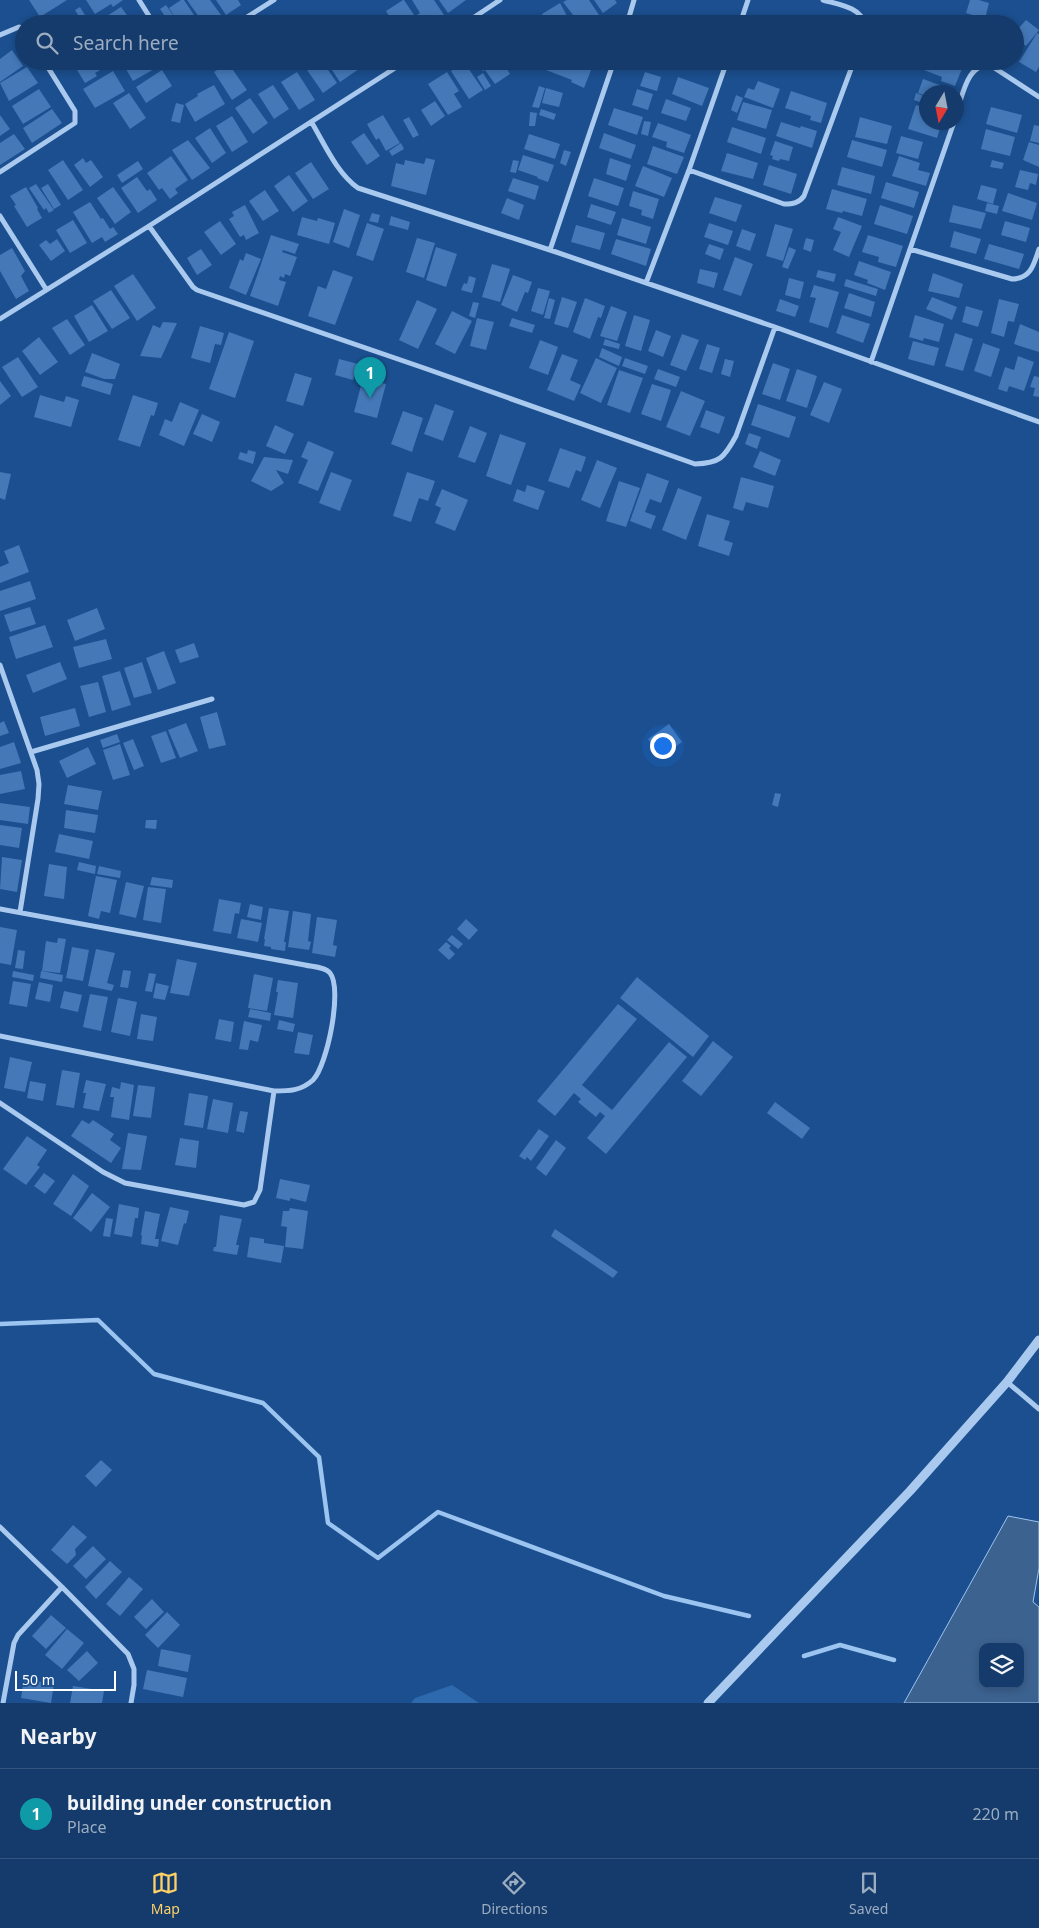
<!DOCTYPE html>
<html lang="en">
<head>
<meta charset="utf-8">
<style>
  body { margin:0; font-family:"Noto Sans",sans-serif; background:#1d4271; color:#f1f3f6 }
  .controls { position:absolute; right:15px; bottom:15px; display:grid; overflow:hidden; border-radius:10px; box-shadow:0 2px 8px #0003 }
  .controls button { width:45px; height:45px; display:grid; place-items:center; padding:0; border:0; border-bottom:1px solid #33557e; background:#143b6b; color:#f1f3f6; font:25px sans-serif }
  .compass { position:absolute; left:919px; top:85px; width:45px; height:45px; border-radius:50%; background:#143b6b; box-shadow:0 2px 8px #0003; rotate:190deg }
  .scale { position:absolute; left:15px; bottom:12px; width:101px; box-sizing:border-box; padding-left:5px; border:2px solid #fff; border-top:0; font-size:14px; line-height:18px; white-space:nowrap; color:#fff; -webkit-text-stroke:4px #1b4f8f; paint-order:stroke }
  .you { position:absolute; left:662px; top:745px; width:18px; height:18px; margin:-12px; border:4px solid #fff; border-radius:50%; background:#1a73e8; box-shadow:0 0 0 8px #1a73e833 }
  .badge { display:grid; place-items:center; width:32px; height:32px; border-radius:50%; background:#ffd166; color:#fff; font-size:16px; font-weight:700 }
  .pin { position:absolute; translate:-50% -41px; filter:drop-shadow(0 1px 2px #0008) }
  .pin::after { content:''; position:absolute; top:26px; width:18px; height:15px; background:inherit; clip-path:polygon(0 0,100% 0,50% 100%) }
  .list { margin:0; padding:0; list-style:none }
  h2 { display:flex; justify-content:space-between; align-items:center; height:65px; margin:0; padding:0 20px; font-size:21px }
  h2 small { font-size:16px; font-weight:400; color:#9dadc1 }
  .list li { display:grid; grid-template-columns:32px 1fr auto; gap:15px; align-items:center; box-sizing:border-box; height:90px; padding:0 20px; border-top:1px solid #33557e }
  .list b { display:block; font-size:19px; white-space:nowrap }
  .list p { margin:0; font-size:16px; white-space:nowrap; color:#9dadc1 }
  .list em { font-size:16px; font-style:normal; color:#9dadc1 }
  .icon { flex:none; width:28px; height:28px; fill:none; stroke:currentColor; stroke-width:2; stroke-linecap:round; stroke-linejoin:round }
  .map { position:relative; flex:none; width:1039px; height:1703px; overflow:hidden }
  .search { position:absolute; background:#143b6b; box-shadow:0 2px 8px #0003; left:15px; right:15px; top:15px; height:55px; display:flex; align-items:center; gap:12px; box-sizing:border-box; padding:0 18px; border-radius:28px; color:#9dadc1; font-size:19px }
  .sheet { height:155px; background:#143b6b }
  nav { display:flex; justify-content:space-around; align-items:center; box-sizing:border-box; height:70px; border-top:1px solid #33557e; background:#143b6b; font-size:14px; color:#9dadc1 }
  nav a { display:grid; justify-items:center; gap:2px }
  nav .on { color:#ffd166 }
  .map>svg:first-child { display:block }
  .green { fill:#2e69ad }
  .water { fill:#3c6290; stroke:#9cc4f0; fill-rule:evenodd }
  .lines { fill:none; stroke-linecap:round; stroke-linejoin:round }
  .stream { stroke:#9cc4f0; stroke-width:4.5 }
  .building { fill:#4478b7 }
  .minor { stroke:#a9c9ee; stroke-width:5 }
  .tertiary { stroke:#a9c9ee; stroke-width:9 }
</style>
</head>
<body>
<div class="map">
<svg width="1039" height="1703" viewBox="0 0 1039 1703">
  <rect width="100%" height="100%" fill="#1b4f8f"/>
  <path class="green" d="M452,1685L479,1703H411L415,1698Z"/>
  <path class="water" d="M1008,1516L1039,1522V1568L1033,1602L1039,1607V1703H904ZM983,1647H1020V1684H983Z"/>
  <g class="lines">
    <path class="stream" d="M0,1324L98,1320L154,1374L263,1403L319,1457L328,1523L378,1558L438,1512L664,1596L749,1616
      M804,1656L840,1645L894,1660"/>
  </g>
  <path class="building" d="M29,0H67L40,17Z
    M86,0H123L113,7L111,4L95,14Z
    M181,0H184L200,24H179L169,8Z
    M187,0H210L221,15L210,24H204Z
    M216,0H238L241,5L226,15Z
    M403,0H404L420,24H394L386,11Z
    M412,0H434L444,15L430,24H423L417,15L420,13Z
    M439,0H466L448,13Z
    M567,0H589L599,15L586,24H580L563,2Z
    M594,0H615L617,3L603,13Z
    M970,0H979L989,3L985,19L966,13Z
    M560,3L567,16L565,17L569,24H548L542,14Z
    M166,5L177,21L172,24H170L160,9Z
    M80,7L88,20L83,23L75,10Z
    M121,7L132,22L129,24H101L99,21Z
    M385,15L390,24H371Z
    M1026,20L1039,30L1026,46L1015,37V32Z
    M1037,33L1039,34V67L1036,72L1019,62Z
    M12,50L23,66L0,82V59Z
    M80,61H107L109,65L95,73L97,76L85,83L74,65Z
    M128,61H161L163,64L133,81L123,64Z
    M314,61H322L337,83L323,93L305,67Z
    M326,61H354L359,69L340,82Z
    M476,61H502L510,74L495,84L485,70L483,71Z
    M549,61H585L593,65L584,88L571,82L572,80L546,70Z
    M928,61H950L963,66L955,86L941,81L942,77L924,70Z
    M464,62L483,90L469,99L451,71Z
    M228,63L247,90L232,100L214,72Z
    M27,67L38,83L9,101L0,83Z
    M162,70L172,86L146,103L136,87Z
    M113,71L125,91L95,108L83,89Z
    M297,72L315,100L299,110L281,82Z
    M447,72L459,91L454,94L462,107L448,115L428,84Z
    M645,72L661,77L657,91L640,86Z
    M483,73L491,86L485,90L477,77Z
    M678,77L709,88L702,106L672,94Z
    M923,79L959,92H926V96L918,93Z
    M758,81L780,89L773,108L744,97L748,88L754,90Z
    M214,85L225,104L195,122L185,104L198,96L197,94Z
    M273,85L289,109L274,119L258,94Z
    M539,86L545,88L539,108L532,107Z
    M546,88L563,93L559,107L542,103Z
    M39,89L51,107L23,124L12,106Z
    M637,89L653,94L648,110L632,105Z
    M791,91L827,103L821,123L810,120L811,116L785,108Z
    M129,93L146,118L130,129L113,103Z
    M916,93L926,97V104L914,100Z
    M736,95L743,98L737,113L731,110Z
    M250,98L268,123L253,134L235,108Z
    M666,99L691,108L686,121L661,113Z
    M435,101L445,116L431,126L421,110Z
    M743,102L772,110L766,129L737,120Z
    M176,103L184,105L180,123L171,121Z
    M916,105L926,108V122H942L937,138L908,129Z
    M991,107L1022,115L1017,133L986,124Z
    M614,108L643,117L637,135L608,125Z
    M52,109L62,123L32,143L23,128Z
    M541,109L556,114L554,120L539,115Z
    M530,112L537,113L535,126H529Z
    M0,115L10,129L0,136Z
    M383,115L400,143L386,151L379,138L376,140L367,124Z
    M232,116L248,142L232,152L216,126Z
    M409,117L419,135L413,138L403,120Z
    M860,117L892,126L887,144L855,137Z
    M644,121L651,122L648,136L641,134Z
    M781,122L800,128L801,126L817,131L812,148L776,136Z
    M658,123L691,135L684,153L666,147L667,142L652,137Z
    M1034,125L1039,126V143L1030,141Z
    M732,127L766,138L761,154L727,142Z
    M210,128L226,153L212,163L195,138Z
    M986,129L1015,137L1010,156L981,149Z
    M364,133L380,156L367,165L351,142Z
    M604,133L636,145L631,159L599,148Z
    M14,134L25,149L0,165V143Z
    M529,134L560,144L555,159L524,149Z
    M901,136L923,142L918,159L896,153Z
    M188,140L210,168L192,180L172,150Z
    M852,140L887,150L882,167L847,157Z
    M775,141L793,147L789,161L780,159L779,161L772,159L773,156L770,155Z
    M1029,142L1039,145V167L1023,160Z
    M401,143L404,149L392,156L389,151Z
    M653,146L684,157L677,174L647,164Z
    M564,150L571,152L566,166L560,163Z
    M727,153L758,163L753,179L721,171Z
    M523,155L554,165L548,182L537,178L538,177L518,170Z
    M171,156L188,180L175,189L178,193L170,199L162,188L159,190L147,173Z
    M899,156L920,163L918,170L930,173L926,186L892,176Z
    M83,158L86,163L91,160L103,177L90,187L74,165Z
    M426,158L435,160L426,195L391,186L396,163L404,165L405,160L424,164Z
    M610,158L631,165L626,181L606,174Z
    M63,160L83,190L68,200L48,170Z
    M513,160L519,161L516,173L510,172Z
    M992,160L1004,163L1002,169L990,167Z
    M138,161L143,169L122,183L117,175Z
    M311,162L329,189L313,199L295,173Z
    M769,165L797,174L791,194L763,185Z
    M643,166L672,178L664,197L635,186Z
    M842,167L875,176L871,194L837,185Z
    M1020,170L1038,174L1036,185L1030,183L1028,190L1015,187Z
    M289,175L308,201L293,212L274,186Z
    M137,177L147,191L150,189L157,200L138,213L121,188Z
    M513,178L539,186L535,200L508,191Z
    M594,178L624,188L618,206L588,196Z
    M886,182L919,192L914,208L881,198Z
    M36,184L54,210L49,213L46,208L44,210L29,188Z
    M48,184L61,205L54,209L41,188Z
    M981,185L997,189L993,204L977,199Z
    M26,187L38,208L37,209L42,218L27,227L14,206L16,205L10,196Z
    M113,187L131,212L115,224L97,198Z
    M832,189L867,199L862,216L843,211L842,213L826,209Z
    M265,190L279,211L263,221L249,201Z
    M633,191L659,199L653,219L641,215L642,210L629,206Z
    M1008,193L1037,203L1032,220L1002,211Z
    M715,197L742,205L736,222L709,213Z
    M507,198L524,205L519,220L501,213Z
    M90,202L101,219L103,218L110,229L113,227L118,234L105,242L102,237L92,243L73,212Z
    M987,203L999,206L997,214L985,211Z
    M591,204L616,212L611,225L587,217Z
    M245,205L259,233L246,240L244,235L240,237L229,219L234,216L232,212Z
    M880,205L913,216L907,234L874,224Z
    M953,205L986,213L981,229L949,222Z
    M344,209L360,215L349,248L333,242Z
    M372,213L380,215L378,223L369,221Z
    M391,216L410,222L408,230L389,225Z
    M302,217L317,221L318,218L335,223L329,244L297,235Z
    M838,217L862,226L849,257L833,250L841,232L833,229Z
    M622,218L651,227L646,244L617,235Z
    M73,220L87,243L70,253L56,230Z
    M220,221L236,244L221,255L204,232Z
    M1005,221L1030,228L1026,242L1001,235Z
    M367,223L384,229L373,261L356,255Z
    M709,223L733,231L728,245L704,237Z
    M775,224L793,229L783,261L766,256Z
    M576,225L605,233L600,250L571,242Z
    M742,229L756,234L750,251L736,246Z
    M954,231L981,239L976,254L950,247Z
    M271,235L299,244L295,254L283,250L282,252L297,257L290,276L285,274L284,278L280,276L279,280L286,282L278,306L250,296Z
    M868,235L903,246L896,267L878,262L879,257L862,252Z
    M417,238L435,243L424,278L406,272Z
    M806,238L814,240L811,252L803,249Z
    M57,239L65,251L51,261L39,245L46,240L50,244Z
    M616,239L651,249L646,266L611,254Z
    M709,244L724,249L720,260L705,254Z
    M989,244L1024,254L1019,269L984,259Z
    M436,247L457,254L446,287L426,280Z
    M789,247L796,250L788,269L782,267Z
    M12,248L25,271L21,276L29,291L16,299L0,271V255Z
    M201,249L212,265L197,275L187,258Z
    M246,253L261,259L246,295L229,288L240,259L243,261Z
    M735,257L753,264L741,296L723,290Z
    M859,261L891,272L885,290L867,283L868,280L854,275Z
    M492,264L510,269L500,302L482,297Z
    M700,269L718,273L714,288L697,283Z
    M333,270L353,277L335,325L308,316L318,286L326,289Z
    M818,270L836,274L834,282L816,277Z
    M933,273L963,284L959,298L928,291Z
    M133,274L156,308L137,321L114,286Z
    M513,275L532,282L528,293L525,292L517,312L501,305Z
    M469,276L476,278L472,293L461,290L464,283L467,284Z
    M789,278L804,282L800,299L785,295Z
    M846,279L878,289L876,296L844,286Z
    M814,285L839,292L828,328L809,322L816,298L810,297Z
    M538,288L550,291L543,315L531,311Z
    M111,290L130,318L112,329L93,301Z
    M849,293L875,302L871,317L844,308Z
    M562,297L577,302L568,328L554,324Z
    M932,297L957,307L952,320L926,309Z
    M549,298L555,300L550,319L544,318Z
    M585,298L605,306L601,318L598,317L590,339L573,332Z
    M780,299L799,306L795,317L776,311Z
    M999,299L1019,304L1014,322L1008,321L1004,337L991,333Z
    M417,300L437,309L418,349L399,340Z
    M473,302L479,303L475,318L469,316Z
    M92,305L108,331L89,342L74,316Z
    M611,306L627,312L617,341L600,336Z
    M966,306L983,311L978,327L962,322Z
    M452,311L472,321L455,354L435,344Z
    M634,315L650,320L641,351L625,346Z
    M842,315L870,324L863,343L836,333Z
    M915,315L944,324L939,342L924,338L923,341L909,337Z
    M477,318L494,322L486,350L470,346Z
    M512,318L535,325L532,333L509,326Z
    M67,319L85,345L70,355L52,328Z
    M163,322L177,323L161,358L140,356L153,325L160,328Z
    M1020,324L1039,332V352L1014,344Z
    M200,326L224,333L221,345L215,344L210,363L191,358Z
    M656,330L671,336L663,357L648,351Z
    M229,332L254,341L235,398L209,389Z
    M955,333L973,339L963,371L945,366Z
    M682,334L699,340L686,371L670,365Z
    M39,337L58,362L40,375L22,351Z
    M605,339L620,344L619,349L603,345Z
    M540,340L558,347L548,375L529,368Z
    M913,341L939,348L934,366L908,359Z
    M983,343L1000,349L991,377L974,371Z
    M707,344L720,348L712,373L699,369Z
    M602,348L622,357L619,366L599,357Z
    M92,353L120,364L115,379H104L85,372Z
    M562,354L578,360L570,380L581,385L574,401L547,390Z
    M1018,356L1034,362L1024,391L1009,386L1007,392L998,389L1005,367L1014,370Z
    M18,357L38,387L22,397L2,367Z
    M596,358L617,368L601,403L580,393Z
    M625,358L648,366L645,374L622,366Z
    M339,359L358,364L353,380L335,375Z
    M725,359L734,361L730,377L721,374Z
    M773,363L790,369L780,400L762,394Z
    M658,369L680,377L676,387L654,379Z
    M797,369L817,376L807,408L786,401Z
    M619,370L643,378L630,413L607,405Z
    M295,373L312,378L303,406L286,401Z
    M84,376L113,384L110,395L81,386Z
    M1034,376L1039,377V397L1033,396L1035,388L1030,387Z
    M363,378L386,384L377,418L354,412Z
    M0,381L11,396L0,405Z
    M824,382L842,389L829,423L810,415Z
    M652,384L671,390L661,421L641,414Z
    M681,391L705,401L690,436L666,427Z
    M40,395L64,402L66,396L79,400L71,427L34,417Z
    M133,395L158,403L154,416L151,415L140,447L118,440Z
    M180,402L199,410L184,446L159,435L165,419L172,422Z
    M435,404L454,411L443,441L424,434Z
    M758,404L796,417L789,438L751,425Z
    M706,410L725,417L719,434L700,427Z
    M403,411L423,418L412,452L391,444Z
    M202,414L220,422L212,442L193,434Z
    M275,425L294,434L285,454L266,446Z
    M470,426L487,433L475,463L458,457Z
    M749,433L761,437L757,449L745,444Z
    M500,434L526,443L511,485L486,476Z
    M308,441L334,452L318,491L298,483L308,460L301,457Z
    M560,448L586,457L581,472L576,470L569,488L548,481Z
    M248,450L256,452L253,464L238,459L240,452L247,454Z
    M760,451L781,460L775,476L753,467Z
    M264,457L293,460L288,474L276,470L284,483L271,491L251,481Z
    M597,460L617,468L600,508L581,500Z
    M0,472L11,474L5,500L0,498Z
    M331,472L352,480L340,511L319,503Z
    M407,472L435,481L428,501L419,498L411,522L393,516Z
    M647,473L669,481L661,503L650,499L645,512L656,516L651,529L630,521Z
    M741,477L774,486L768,508L746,502L743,511L733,508Z
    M619,481L640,488L626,527L606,521Z
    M527,485L545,491L538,510L513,501L517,489L525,492Z
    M678,488L702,497L686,540L662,530Z
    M442,489L468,500L455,531L435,523L441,508L435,505Z
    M707,514L730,521L724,540L733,543L729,556L698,546Z
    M19,545L29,572L0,583V567L9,563L4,551Z
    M30,581L36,599L0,611V591Z
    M30,607L36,624L10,632L4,615Z
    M97,608L105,629L75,641L67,620Z
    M45,625L53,647L16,659L9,637Z
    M106,639L112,659L79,668L73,647Z
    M194,643L199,657L180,663L175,650Z
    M164,651L176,683L158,690L146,658Z
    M60,662L67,679L33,693L26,675Z
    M142,662L152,693L134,698L124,668Z
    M120,671L131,705L112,711L102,676Z
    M98,682L106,712L89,717L80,686Z
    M75,708L80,726L45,736L40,717Z
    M217,712L226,745L209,749L200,717Z
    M4,721L9,733L0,736V723Z
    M186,723L198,751L180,758L168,730Z
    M669,724L682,742L661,757L648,739Z
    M166,731L176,758L161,763L151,736Z
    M117,734L120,742L103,748L100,740Z
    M133,739L144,766L134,770L123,743Z
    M14,742L21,763L0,769V747Z
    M120,744L130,775L113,780L103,750Z
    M88,747L96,764L67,778L59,761Z
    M21,771L25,789L0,794V775Z
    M68,785L102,791L98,810L64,804Z
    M775,793L781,794L778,807L772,805Z
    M0,803L30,807L28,824L0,820Z
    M66,810L98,815L95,833L64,828Z
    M146,820H157L156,829L145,828Z
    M0,825L22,828L19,848L0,845Z
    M59,834L93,841L89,859L55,852Z
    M2,857L22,860L17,892L0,889Z
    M79,862L96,866L95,874L77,870Z
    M49,864L67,867L64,899L44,896Z
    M99,866L121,871L120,878L97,874Z
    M96,876L117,880L110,913L101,911L99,919L88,916Z
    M152,877L173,880L172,888L150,885Z
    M126,882L144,886L136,918L119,914Z
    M148,887L166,889L161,923L143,920Z
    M219,899L241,903L239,914L235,913L231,934L213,931Z
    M250,904L263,907L261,920L247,917Z
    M269,908L289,911L284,942H286L285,951L271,949V947L264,946L265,939H264Z
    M293,911L311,914L308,941L311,942L309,950L288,947Z
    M317,917L337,920L333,945L337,946L335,957L312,953Z
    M241,919L262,923L258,942L237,938Z
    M466,919L478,930L469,940L457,929Z
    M0,927L17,930L11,965L0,963Z
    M452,935L463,944L458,949L447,940Z
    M58,938L66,939L60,973L42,971L46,941L57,943Z
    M446,942L451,946L449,948L455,954L449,960L438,950Z
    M72,947L89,950L83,981L66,978Z
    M96,949L115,953L107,983L114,985L112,991L88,986Z
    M18,950L25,951L23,969L15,968Z
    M177,959L197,963L189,996L170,993Z
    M123,970L131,971L128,988L120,987Z
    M13,971L34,975L33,981L12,977Z
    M41,971L63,975L62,982L40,978Z
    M149,973L156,974L152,992L145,991Z
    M254,974L273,978L267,1011L248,1008Z
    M637,977L709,1036L693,1057L620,998Z
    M278,980L298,983L293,1018L274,1015L278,992H276Z
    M13,981L31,984L27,1007L9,1004Z
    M39,982L53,985L50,1002L35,999Z
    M156,983L169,986L165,1000L153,998Z
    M64,991L82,995L78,1012L60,1008Z
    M90,994L108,997L101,1031L83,1027Z
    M118,998L137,1002L130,1036L111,1032Z
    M618,1004L637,1019L582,1085L612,1110L669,1042L687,1057L606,1154L587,1138L605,1116L600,1112L596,1117L578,1102L581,1099L574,1093L555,1116L537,1101Z
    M250,1009L271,1013L270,1021L248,1017Z
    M141,1014L157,1017L153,1041L137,1039Z
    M219,1019L234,1022L231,1042L215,1039Z
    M279,1020L295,1024L293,1032L277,1029Z
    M244,1021L262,1025L258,1042L250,1040L248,1050L239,1049Z
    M298,1032L313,1035L309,1055L294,1053Z
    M713,1041L733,1057L701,1096L682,1081Z
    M10,1057L32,1062L25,1092L4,1088Z
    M62,1070L80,1073L74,1108L56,1105Z
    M86,1080L106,1084L99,1111L83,1108L86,1093H83Z
    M30,1081L46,1084L43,1101L27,1098Z
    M121,1082L134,1085L129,1120L111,1117L114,1097H110L112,1087L120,1089Z
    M138,1085L155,1087L151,1118L133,1116Z
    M189,1093L208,1096L203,1128L184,1125Z
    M213,1099L233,1103L228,1133L207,1129Z
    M775,1102L810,1128L802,1139L767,1113Z
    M240,1111L248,1112L244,1133L236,1131Z
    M82,1120L89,1124L93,1120L114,1134L110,1140L121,1148L111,1163L71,1136Z
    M539,1129L549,1136L531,1161L527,1157L525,1160L519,1156Z
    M128,1133L147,1136L141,1170L122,1169Z
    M27,1136L47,1150L37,1165L40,1167L26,1185L3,1169Z
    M180,1138L199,1141L196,1168L175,1165Z
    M556,1140L566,1148L546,1176L536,1168Z
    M44,1173L55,1181L45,1194L34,1186Z
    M73,1174L89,1186L71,1216L53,1204Z
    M280,1179L310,1185L306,1202L290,1198V1201L276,1198Z
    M92,1193L110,1207L91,1232L73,1218Z
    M119,1204L139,1208L138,1218H135L132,1237L114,1234Z
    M170,1207L189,1211L186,1224L184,1223L178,1245L161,1241Z
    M290,1208L308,1211L303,1249L285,1247L287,1227L281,1226L283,1211H289Z
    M145,1211L160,1214L155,1239H159L158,1247L141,1244L142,1236L141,1235Z
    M220,1215L242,1219L236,1245H239L237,1255L213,1251L214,1247H216Z
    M106,1218L113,1219L110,1237L103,1236Z
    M555,1229L618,1272L613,1278L551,1236Z
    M250,1237L264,1239V1243L284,1246L281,1263L247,1257Z
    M101,1460L112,1470L96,1487L85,1476Z
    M73,1525L87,1537L75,1549L76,1555L67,1564L51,1550Z
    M93,1546L106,1559L86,1579L73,1566Z
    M110,1561L122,1572L96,1599L85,1587Z
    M129,1577L143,1589L120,1616L106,1604Z
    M152,1599L164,1612L146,1629L134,1617Z
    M167,1612L180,1625L158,1648L145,1635Z
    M51,1615L66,1628L46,1649L32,1636Z
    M67,1629L84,1643L62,1669L45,1655Z
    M161,1649L191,1655L188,1672L158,1666Z
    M87,1651L98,1663L79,1681L67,1670Z
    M147,1670L187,1678L183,1697L143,1689Z
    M24,1679L54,1684L51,1703L21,1698Z
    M73,1686L104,1691L102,1703H70Z"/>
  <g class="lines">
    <path class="minor" d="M139,0L154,24
      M823,0C836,4 862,7 864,24
      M236,24L274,0
      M464,24L500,0
      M627,24L634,0
      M740,24L748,0
      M0,35L19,27L24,30
      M956,114C962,98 968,58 993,67L1039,97
      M312,123C325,145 337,173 358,188L550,250L775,327L1039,422
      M689,170L784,204C793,204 799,203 804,196L854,61
      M0,172L75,123V111L44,61
      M0,216L46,289
      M149,226L193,287L197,290L424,368L695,464C720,463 724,458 736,436L775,327
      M910,249L1012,279C1031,279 1034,264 1039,249
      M550,250L614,61
      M646,283L689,170L727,61
      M0,319L149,226L406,61
      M871,362L954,122
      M0,665L37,770L39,784L38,799L20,912
      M31,752L212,699
      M0,909L305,965C313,967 325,967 330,973C343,989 327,1066 313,1080C301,1091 289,1091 274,1091L0,1036
      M0,1103L103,1172L125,1183L244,1205L254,1202L260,1190L274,1091
      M1007,1382L1039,1409
      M0,1527L62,1587L128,1654L134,1669V1685L131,1703
      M3,1703L14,1643L18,1635L62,1587"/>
    <path class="tertiary" d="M708,1703L910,1491L1007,1382L1039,1340"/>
  </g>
</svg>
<div class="controls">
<button><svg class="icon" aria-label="layers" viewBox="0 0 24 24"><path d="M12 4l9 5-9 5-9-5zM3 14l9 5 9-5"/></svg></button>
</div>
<svg class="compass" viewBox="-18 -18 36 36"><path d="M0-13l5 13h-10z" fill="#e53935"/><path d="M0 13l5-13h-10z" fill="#9dadc1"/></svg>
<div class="scale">50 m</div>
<div class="you"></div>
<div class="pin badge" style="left:370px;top:398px;background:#0f9aa8">1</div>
<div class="search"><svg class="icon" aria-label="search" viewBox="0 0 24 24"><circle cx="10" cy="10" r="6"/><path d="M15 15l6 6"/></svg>Search here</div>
</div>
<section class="sheet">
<h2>Nearby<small></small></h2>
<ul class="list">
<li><span class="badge" style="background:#0f9aa8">1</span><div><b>building under construction</b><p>Place</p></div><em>220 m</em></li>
</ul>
</section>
<nav>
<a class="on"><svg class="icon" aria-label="map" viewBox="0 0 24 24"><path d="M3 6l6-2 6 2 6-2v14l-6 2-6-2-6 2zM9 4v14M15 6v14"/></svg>Map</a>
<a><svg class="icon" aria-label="directions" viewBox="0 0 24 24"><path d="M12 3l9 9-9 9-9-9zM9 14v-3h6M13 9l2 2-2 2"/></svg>Directions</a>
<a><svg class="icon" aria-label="saved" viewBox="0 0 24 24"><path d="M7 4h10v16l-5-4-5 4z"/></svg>Saved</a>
</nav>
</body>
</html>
